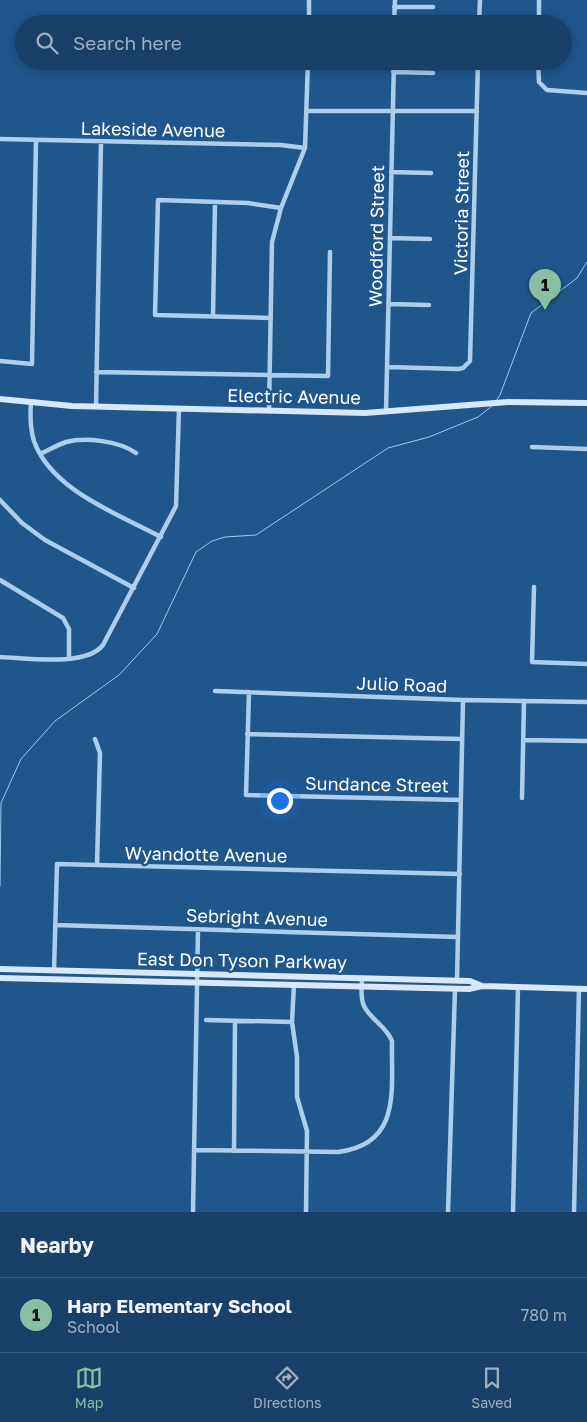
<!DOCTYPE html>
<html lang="en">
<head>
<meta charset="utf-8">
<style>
  body { margin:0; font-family:"Golos Text",sans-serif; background:#21476e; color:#f1f3f6 }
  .you { position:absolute; left:279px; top:800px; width:18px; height:18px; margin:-12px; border:4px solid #fff; border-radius:50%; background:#1a73e8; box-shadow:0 0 0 8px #1a73e833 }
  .badge { display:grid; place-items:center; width:32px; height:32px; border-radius:50%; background:#8abfa5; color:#111; font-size:16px; font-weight:700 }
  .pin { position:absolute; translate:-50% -41px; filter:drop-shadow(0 1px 2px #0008) }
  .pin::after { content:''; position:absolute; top:26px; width:18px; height:15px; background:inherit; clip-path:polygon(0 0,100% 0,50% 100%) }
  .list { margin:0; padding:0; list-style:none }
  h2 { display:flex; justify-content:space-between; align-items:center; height:65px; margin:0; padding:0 20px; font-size:21px }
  h2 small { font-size:16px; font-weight:400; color:#9fafc0 }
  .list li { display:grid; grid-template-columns:32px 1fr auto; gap:15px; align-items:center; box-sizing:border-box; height:75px; padding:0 20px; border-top:1px solid #36597c }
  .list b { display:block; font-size:19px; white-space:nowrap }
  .list p { margin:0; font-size:16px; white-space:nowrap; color:#9fafc0 }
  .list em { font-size:16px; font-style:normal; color:#9fafc0 }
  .icon { flex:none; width:28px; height:28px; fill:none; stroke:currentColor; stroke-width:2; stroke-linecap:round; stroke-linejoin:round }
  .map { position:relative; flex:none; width:587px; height:1212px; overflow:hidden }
  .search { position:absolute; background:#184068; box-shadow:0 2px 8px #0003; left:15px; right:15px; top:15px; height:55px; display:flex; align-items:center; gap:12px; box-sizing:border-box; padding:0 18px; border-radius:28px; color:#9fafc0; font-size:19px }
  .sheet { height:140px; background:#184068 }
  nav { display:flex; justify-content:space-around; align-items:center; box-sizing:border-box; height:70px; border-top:1px solid #36597c; background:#184068; font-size:14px; color:#9fafc0 }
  nav a { display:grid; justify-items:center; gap:2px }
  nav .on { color:#8abfa5 }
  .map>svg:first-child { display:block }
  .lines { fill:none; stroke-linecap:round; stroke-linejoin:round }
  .stream { stroke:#a0c9ed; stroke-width:1 }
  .street { stroke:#accdeb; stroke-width:4.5 }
  .secondary { stroke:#d8e8f9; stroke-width:6 }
  .labels { text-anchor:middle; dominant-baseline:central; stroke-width:5; stroke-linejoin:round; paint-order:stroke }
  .street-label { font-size:18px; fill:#fff; stroke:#20568a }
</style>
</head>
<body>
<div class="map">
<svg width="587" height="1212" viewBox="0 0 587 1212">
  <rect width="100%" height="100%" fill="#20568a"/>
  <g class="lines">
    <path class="stream" d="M496,401L500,395L531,313L577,278L587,262
      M0,886L1,803L21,759L55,721L119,675L157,634L196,552L212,541L225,537L256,535L388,448L429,437L478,417L492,406"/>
    <path class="street" d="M394,7H433
      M309,24V0
      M394,24L395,0
      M479,24L480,0
      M539,24V0
      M538,61L539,82L547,90L587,93
      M393,72L433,73
      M307,111H477
      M0,139L281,145L305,148
      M391,172L431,173
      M390,238L430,239
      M389,304L429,305
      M213,316L215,202
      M271,318L155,315L158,200L248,203L281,208
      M0,361L32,364L36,140
      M387,367L458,369L463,368L470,361L478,61
      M96,372L328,376L330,252
      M31,402C30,415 30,428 34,441C51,490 118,514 161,537
      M96,406L101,141
      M269,410L272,242L281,208L305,148L308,61
      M386,412L394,61
      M532,447L587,449
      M40,454C49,450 57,445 66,442C86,437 119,441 136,453
      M0,500L22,523L45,540L134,588
      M0,580L63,618L69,629V658
      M534,587L532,662L587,664
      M0,657C27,658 86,667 103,645L176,506L179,408
      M215,691L463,700L587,702
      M249,692L246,795L461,800
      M247,734L462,739
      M95,739L100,753L97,865
      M523,740L587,741
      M522,798L524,701
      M55,925L458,937
      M54,971L57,864L460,874
      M457,981L463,700
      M294,984L292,1022L297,1057V1097L307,1131L306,1212
      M206,1020L292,1022
      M194,1150L338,1152C402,1144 391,1090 392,1041C386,1026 371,1020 364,1006C360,998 362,987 362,978
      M234,1151L235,1021
      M193,1212L198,930
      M448,1212L455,989
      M513,1212L518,987
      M574,1212L579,988"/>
    <path class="secondary" d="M0,399L72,406L365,413L508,402L587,403
      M0,969L470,981L482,986
      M0,978L469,989L482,986L587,989"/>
  </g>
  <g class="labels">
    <g class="street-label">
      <text transform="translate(153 129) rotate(1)">Lakeside Avenue</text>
      <text transform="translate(461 213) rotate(-89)">Victoria Street</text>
      <text transform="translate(376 236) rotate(-89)">Woodford Street</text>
      <text transform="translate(294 396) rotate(1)">Electric Avenue</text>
      <text transform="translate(402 684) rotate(2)">Julio Road</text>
      <text transform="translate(377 784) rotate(1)">Sundance Street</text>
      <text transform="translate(206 854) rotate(1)">Wyandotte Avenue</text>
      <text transform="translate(257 917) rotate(2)">Sebright Avenue</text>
      <text transform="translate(242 960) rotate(1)">East Don Tyson Parkway</text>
    </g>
  </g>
</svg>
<div class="you"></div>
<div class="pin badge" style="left:545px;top:310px">1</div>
<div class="search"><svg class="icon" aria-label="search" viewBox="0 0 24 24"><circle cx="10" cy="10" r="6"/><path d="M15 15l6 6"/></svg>Search here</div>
</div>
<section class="sheet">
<h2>Nearby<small></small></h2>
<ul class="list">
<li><span class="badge">1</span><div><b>Harp Elementary School</b><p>School</p></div><em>780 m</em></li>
</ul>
</section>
<nav>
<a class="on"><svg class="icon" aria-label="map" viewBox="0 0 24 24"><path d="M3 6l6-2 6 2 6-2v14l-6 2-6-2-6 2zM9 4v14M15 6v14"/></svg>Map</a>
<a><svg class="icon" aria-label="directions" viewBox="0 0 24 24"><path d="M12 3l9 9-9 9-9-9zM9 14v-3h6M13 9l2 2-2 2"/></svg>Directions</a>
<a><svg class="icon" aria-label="saved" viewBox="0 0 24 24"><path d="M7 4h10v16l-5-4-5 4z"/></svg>Saved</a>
</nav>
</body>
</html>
